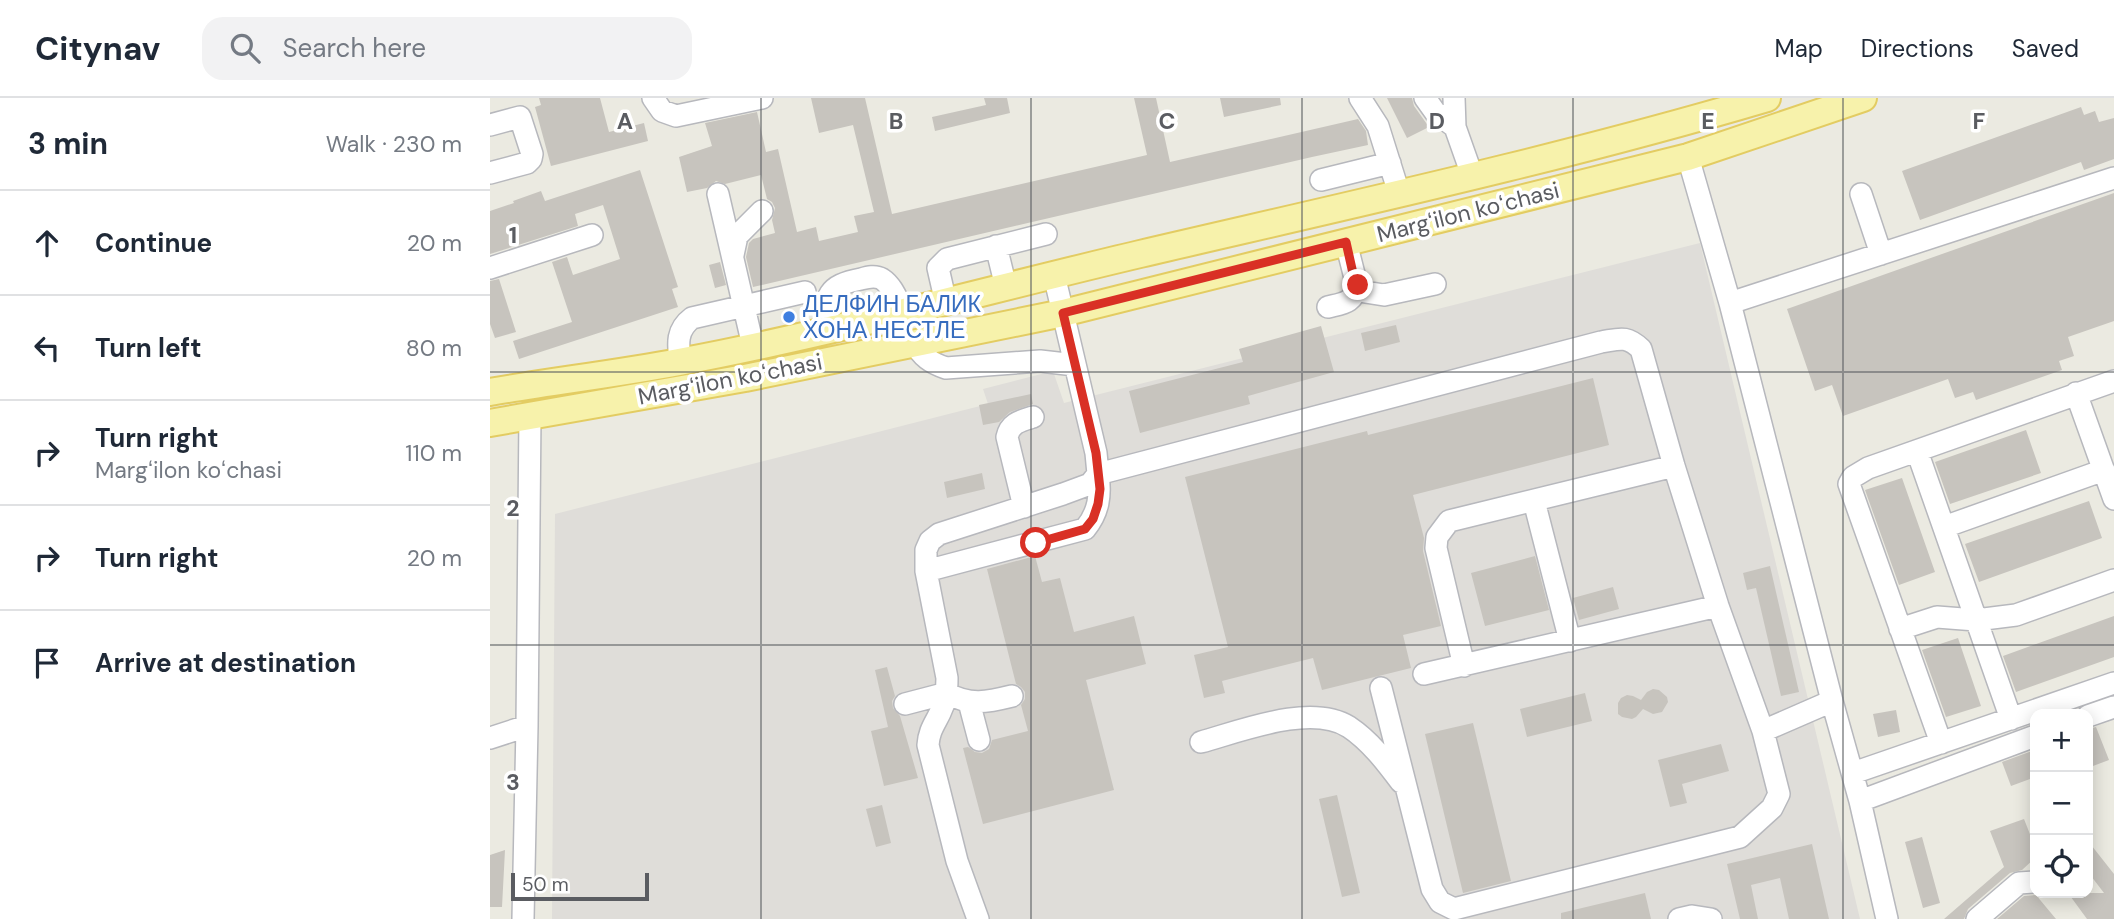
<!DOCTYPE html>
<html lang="en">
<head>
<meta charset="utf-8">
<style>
  body { margin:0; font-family:"DM Sans",sans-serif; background:#f2f2f3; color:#1f2937 }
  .controls { position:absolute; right:21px; bottom:21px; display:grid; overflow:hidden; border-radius:14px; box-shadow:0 4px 18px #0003 }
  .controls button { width:63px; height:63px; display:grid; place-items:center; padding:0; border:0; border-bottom:2px solid #e0e1e3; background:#fff; color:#1f2937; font:35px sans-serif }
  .scale { position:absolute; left:21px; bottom:18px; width:138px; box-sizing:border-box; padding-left:7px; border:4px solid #5a5c61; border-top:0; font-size:19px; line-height:24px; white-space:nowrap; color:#5a5c61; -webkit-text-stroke:5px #fff; paint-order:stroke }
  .stop { position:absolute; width:21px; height:21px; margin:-16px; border:5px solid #d93025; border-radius:50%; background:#fff }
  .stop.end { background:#d93025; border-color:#fff; box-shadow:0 2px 7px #0008 }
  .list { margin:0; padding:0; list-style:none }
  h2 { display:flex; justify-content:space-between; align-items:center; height:91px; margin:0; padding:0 28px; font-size:30px }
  h2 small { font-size:23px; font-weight:400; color:#747a83 }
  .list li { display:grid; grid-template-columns:46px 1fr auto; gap:21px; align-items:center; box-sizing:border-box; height:105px; padding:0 28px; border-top:2px solid #e0e1e3 }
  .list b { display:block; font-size:26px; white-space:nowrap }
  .list p { margin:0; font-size:23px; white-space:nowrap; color:#747a83 }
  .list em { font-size:23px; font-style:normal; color:#747a83 }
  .icon { flex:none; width:38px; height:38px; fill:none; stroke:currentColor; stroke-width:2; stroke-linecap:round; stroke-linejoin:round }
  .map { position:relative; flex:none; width:1624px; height:821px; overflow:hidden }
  header { display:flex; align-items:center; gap:42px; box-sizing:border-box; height:98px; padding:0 35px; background:#fff; border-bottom:2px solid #e0e1e3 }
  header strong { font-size:33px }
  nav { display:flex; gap:38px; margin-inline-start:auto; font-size:24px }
  .search { width:490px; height:63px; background:#f2f2f3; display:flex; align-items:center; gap:18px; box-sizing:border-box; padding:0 24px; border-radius:21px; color:#747a83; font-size:26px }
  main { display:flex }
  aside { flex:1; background:#fff }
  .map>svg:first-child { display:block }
  .industrial { fill:#dfddd9 }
  .building { fill:#c7c4be }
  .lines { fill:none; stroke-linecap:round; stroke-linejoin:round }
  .minor-casing { stroke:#b7b8bd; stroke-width:24 }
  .major-casing { stroke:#e3cc62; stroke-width:30 }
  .minor { stroke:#fff; stroke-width:21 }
  .major { stroke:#f7f2ab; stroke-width:26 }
  .route { stroke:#d93025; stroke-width:9 }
  .grid { fill:none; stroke:#5a5c61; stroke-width:2; stroke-opacity:0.55 }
  .shop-dot { fill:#3f7fe0; stroke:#fff; stroke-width:2.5 }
  .labels { text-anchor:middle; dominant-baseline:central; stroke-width:7; stroke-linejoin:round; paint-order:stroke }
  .street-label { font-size:23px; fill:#5a5c61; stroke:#fff }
  .shop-label { font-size:23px; fill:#366cbe; stroke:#fff; text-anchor:start }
  .grid-label { font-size:23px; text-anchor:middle; font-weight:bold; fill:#5a5c61; stroke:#fff; stroke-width:7; stroke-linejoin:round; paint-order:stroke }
</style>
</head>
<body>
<header>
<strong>Citynav</strong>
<div class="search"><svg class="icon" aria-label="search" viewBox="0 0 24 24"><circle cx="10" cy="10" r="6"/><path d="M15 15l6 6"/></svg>Search here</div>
<nav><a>Map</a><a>Directions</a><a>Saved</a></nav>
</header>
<main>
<aside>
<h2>3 min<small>Walk · 230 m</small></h2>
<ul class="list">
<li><svg class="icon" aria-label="ahead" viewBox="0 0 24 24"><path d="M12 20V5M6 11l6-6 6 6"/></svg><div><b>Continue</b></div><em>20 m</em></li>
<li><svg class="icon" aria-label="left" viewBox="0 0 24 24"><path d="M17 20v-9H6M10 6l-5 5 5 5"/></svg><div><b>Turn left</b></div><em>80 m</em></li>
<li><svg class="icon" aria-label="right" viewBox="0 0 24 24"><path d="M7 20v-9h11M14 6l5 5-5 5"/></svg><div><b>Turn right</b><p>Margʻilon koʻchasi</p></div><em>110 m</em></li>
<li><svg class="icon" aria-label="right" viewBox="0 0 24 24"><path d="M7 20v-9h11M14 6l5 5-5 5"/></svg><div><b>Turn right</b></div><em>20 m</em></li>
<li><svg class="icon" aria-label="arrive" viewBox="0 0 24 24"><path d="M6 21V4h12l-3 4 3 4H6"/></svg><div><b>Arrive at destination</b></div></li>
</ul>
</aside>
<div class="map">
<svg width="1624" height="821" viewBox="0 0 1624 821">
  <rect width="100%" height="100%" fill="#ebeae1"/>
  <path class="industrial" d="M1210,145L1370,821H62L65,416L498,306L493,291L563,273L574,305Z"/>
  <path class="building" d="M49,0H110L119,34L154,25L158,43L61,68L45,9L51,7Z
    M321,0H375L402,116L657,57L644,0H666L680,64L868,21L876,33L878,47L822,59L263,189L256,159L259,145L263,141L285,135L282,122L285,110L282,104L277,101L271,77L235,86L226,83L217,90L197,94L189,59L222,48L215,25L267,14L276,54L288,51L307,134L326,129L329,143L368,134L364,118L384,114L363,27L329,35Z
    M494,0H517L520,15L445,33L442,19L496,7Z
    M730,0H790L791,7L734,19Z
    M897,0H922L924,8L939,29L917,40Z
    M1591,9L1594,17L1605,13L1609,24L1624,20V61L1594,72L1591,64L1430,122L1412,73Z
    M150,72L188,189L182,191L188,209L29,261L23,243L82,224L62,164L77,159L83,177L130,161L113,107L85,116L88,128L0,156V113L24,105L23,103L51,93L55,103Z
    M1624,95V223L1578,239L1584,258L1569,263L1572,272L1486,302L1483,294L1465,300L1458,281L1353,318L1342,287L1325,293L1297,211Z
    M230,164L236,187L225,190L219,167Z
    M9,181L26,234L5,240L0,226V183Z
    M906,227L910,244L875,253L871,235Z
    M831,228L844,274L758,298L760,306L650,335L639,293L753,264L749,251Z
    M1103,280L1119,347L923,397L934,440L933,453L951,528L913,537L921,570L832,592L823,560L732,583L735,595L714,600L704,557L738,549L695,379L877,333L878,337Z
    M541,296L543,306L520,314L509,324L493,327L489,307Z
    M1536,332L1551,375L1460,406L1445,364Z
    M492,375L495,391L457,400L454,384Z
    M1412,380L1445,474L1409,487L1375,392Z
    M1599,403L1612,440L1489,484L1475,446Z
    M545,458L552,484L570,480L584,534L644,518L656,566L596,582L624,692L493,726L473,650L478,649L485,654L492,655L499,651L502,642L538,633L531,607L535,601V594L531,589L526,586L497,471Z
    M1045,458L1059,512L995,528L981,475Z
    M1280,468L1309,594L1291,598L1266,490L1257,492L1253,475Z
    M1123,489L1129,511L1089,522L1083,500Z
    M1624,518V559L1526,594L1513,558Z
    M1468,540L1491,608L1456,619L1432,552Z
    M397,569L405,598L402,603L403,610L410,618L428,680L394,688L381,633L398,629L385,572Z
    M1163,591L1169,592L1177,599L1178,604L1172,614L1163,616L1153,611L1146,619L1142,621L1132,619L1128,616V605L1131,600L1137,597L1143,598L1151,602L1157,594Z
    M1095,595L1102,623L1037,639L1030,611Z
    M1406,612L1410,634L1388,639L1383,616Z
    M983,625L1021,783L973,795L935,636Z
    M1606,629L1619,662L1603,668L1598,654V631Z
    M1231,646L1239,673L1192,686L1197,705L1180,709L1168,662Z
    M1545,652V679L1521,688L1512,664Z
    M847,697L870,795L852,799L829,701Z
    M392,707L401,745L386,749L376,711Z
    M1534,721L1545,749V760L1532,772L1520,775L1478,811L1474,821H1454L1514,769L1500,733Z
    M1432,739L1450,805L1433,810L1415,744Z
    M1598,743L1624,776V821H1597L1578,795H1614L1598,774Z
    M1322,746L1339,821H1299L1290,780L1261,787L1268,821H1250L1237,766Z
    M15,752L12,809H0V757Z
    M1155,795L1161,821H1071V815Z
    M1546,797L1566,821H1507L1534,798Z"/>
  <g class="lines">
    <g class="minor-casing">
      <path id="minor" d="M163,0L172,13L186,18L272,0
        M870,0L888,28L909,95
        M935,0L945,14L965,29
        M964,0L965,29L982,77
        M0,27L30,19L42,56L41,61L37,65L0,75
        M1198,59L1240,205L1342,603L1370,703L1397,821
        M831,82L900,65
        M228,96L263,248
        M1371,96L1391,156
        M856,144L865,180L875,194L894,197L945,186
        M506,148L516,189
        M243,157L247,138L272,113
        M0,170L102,137
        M456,205L448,170L457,161L556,136
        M1240,205L1624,80
        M838,209C854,205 863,205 868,187
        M335,232C336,198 335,188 371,181C378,179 385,177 392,181C403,188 408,204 414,214
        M424,244C432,259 441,265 456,270L550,263L585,267
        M190,264C188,246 186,232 202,220L315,194
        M1586,295L1624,401
        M1427,353L1521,621
        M1044,403L1080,543
        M534,409L517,339C520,325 530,323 543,319
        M1454,429L1614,372
        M436,473L595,431C609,414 611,397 608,376L1111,244C1130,241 1136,237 1151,251L1184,368L1228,508L1273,633L1342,603
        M1410,531L1447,519L1486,522L1526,517L1624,482
        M974,568L946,450L947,439L959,423L1184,368
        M934,576L1228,508
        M891,590L942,791L950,804L964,811L1250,739L1282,710L1289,696L1273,633
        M479,604L489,642
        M415,606L457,595C479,608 498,604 522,598
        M1598,618L1624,609
        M0,640L37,628
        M711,644C751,633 821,605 859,629C880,643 896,664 911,684
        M1451,645L1359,386L1363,379L1378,370L1624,283
        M1363,675L1624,585
        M1370,703L1545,638
        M33,821L37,628L40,317
        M488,821L467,763L438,647C439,633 444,627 450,615C456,603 457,593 457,580L436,473V452L440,443L449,436L573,396L600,386L608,376L606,355L564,177
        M1189,821L1202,818L1221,821
        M1487,821L1529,785L1545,784"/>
    </g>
    <g class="major-casing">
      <path id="major" d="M0,294C63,283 126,276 189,264C344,235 497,192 650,156C860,107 1071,61 1277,0
        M0,325L255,280L573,215L1198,59L1373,0"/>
    </g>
    <use href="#minor" class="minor"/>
    <use href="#major" class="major"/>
  </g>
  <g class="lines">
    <path class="route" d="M546,445L595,431L603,421L608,406L610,391L606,355L573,215L856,144L864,180L868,187"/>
  </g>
  <path class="grid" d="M271,0V821M541,0V821M812,0V821M1083,0V821M1353,0V821M0,274H1624M0,547H1624"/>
  <circle class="shop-dot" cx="299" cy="219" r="7"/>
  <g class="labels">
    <g class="street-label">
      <text transform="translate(978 114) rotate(-14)">Margʻilon koʻchasi</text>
      <text transform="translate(240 281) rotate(-11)">Margʻilon koʻchasi</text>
    </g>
    <g class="shop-label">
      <text x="313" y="206">ДЕЛФИН БАЛИК<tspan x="313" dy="26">ХОНА НЕСТЛЕ</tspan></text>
    </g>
  </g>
  <g class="grid-label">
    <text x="135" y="31">A</text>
    <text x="406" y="31">B</text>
    <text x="677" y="31">C</text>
    <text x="947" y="31">D</text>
    <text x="1218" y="31">E</text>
    <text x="1489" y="31">F</text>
    <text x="23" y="145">1</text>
    <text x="23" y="418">2</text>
    <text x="23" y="692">3</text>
  </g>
</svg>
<div class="controls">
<button>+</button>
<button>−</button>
<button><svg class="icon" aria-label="locate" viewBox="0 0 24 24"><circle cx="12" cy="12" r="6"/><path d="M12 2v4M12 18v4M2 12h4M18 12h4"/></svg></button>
</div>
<div class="scale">50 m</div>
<div class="stop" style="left:546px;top:445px"></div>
<div class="stop end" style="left:868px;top:187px"></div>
</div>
</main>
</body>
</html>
